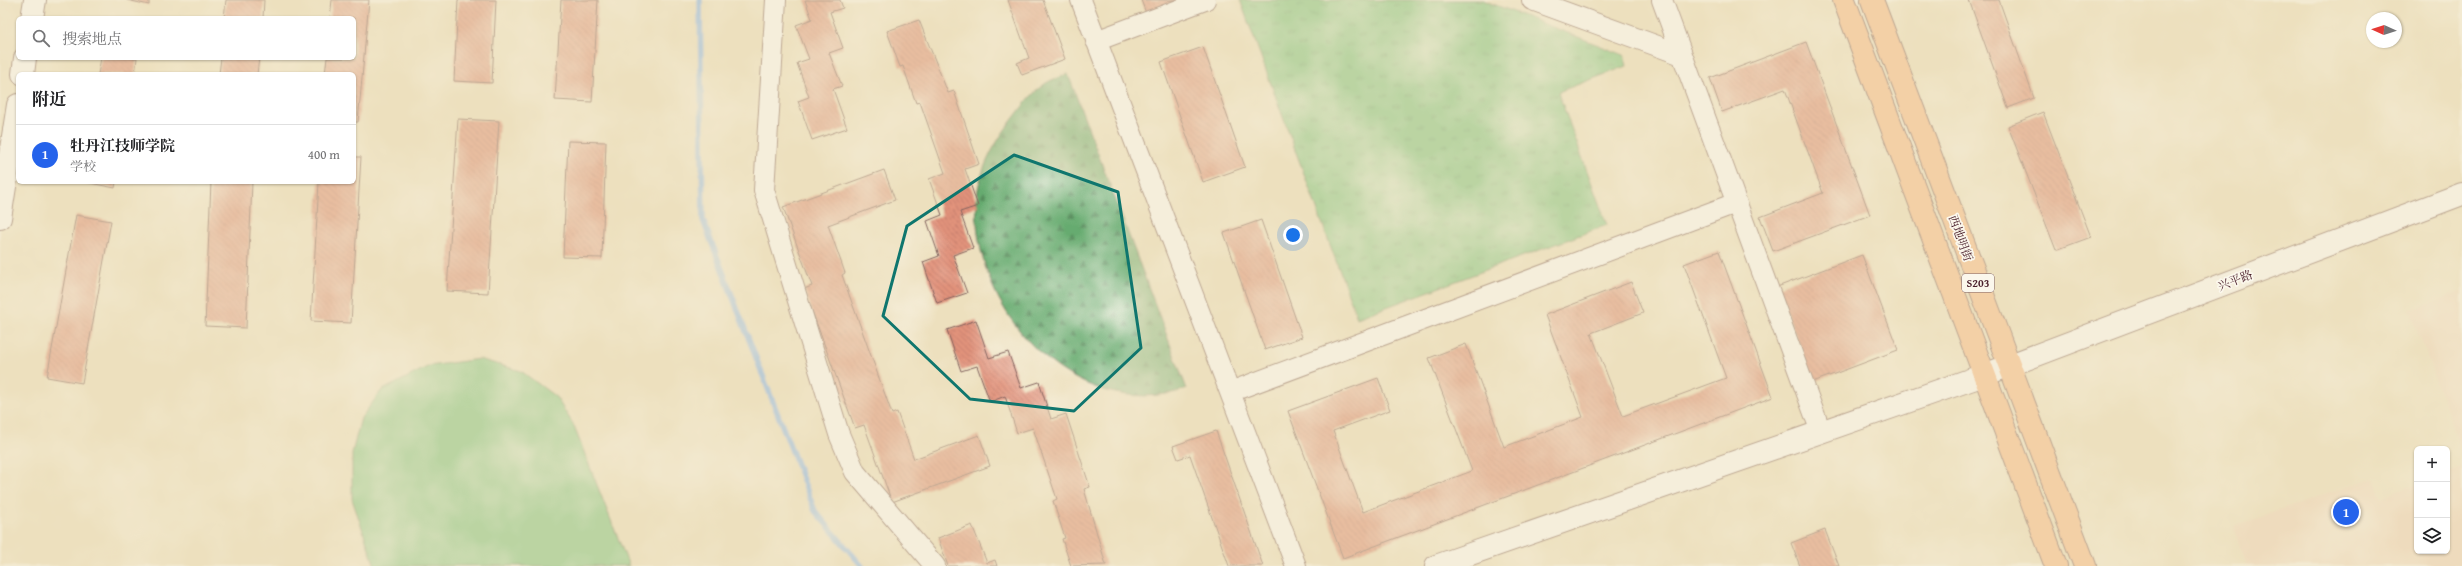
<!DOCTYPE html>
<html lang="zh">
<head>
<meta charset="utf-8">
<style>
  body { margin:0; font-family:"Gentium Book Plus","Noto Serif SC",serif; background:#f6f6f6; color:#202124 }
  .controls { position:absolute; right:12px; bottom:12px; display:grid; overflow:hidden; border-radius:6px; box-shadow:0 1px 3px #0004 }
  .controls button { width:36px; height:36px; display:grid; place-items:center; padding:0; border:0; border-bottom:1px solid #e0e0e0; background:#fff; color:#202124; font:20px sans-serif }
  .compass { position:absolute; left:2366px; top:12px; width:36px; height:36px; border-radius:50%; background:#fff; box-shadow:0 1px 3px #0004; rotate:273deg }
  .you { position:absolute; left:1293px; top:235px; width:14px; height:14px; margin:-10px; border:3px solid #fff; border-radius:50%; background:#1a73e8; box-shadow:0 0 0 6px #1a73e833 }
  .badge { display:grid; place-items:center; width:26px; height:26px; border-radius:50%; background:#2563eb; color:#fff; font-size:13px; font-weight:700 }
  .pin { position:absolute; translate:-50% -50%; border:2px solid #fff; box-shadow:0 1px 4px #0006 }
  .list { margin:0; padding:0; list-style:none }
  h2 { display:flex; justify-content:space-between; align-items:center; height:52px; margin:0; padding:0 16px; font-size:17px }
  h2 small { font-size:13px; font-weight:400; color:#757577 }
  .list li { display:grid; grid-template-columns:26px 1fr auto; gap:12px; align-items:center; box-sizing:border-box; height:60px; padding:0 16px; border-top:1px solid #e0e0e0 }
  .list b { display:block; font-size:15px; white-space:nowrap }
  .list p { margin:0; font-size:13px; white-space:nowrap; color:#757577 }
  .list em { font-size:13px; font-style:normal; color:#757577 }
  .icon { flex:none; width:22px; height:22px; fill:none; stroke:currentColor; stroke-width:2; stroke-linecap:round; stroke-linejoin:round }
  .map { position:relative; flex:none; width:2462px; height:566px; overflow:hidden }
  .search { position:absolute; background:#fff; box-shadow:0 1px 3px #0004; left:16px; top:16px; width:340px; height:44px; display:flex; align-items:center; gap:10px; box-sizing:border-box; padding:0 14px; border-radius:6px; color:#757577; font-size:15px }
  .panel { position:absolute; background:#fff; box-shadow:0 1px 3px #0004; left:16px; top:72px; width:340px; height:112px; border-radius:6px }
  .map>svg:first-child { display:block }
  .built { fill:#f0d6bc }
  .grass { fill:url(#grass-tufts); stroke:#647256 }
  .forest { fill:url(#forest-firs); stroke:#58654e }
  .pitch { fill:#7ec682; stroke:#647256 }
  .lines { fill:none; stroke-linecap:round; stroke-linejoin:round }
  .stream { stroke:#82b4ef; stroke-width:5.5 }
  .building { fill:url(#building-back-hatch) }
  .minor-casing { stroke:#83635e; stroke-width:22 }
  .tertiary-casing { stroke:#83635e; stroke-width:24 }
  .primary-casing { stroke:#83635e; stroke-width:24 }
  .minor { stroke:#fff; stroke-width:20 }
  .tertiary { stroke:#fff; stroke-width:22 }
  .primary { stroke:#fabc8b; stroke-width:22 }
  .marked { fill:none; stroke:#0f766e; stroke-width:3; stroke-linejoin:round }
  .labels { text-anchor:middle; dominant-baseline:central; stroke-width:3.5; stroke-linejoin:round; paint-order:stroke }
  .shield { fill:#fbf7ec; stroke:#7f6065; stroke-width:1 }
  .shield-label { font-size:11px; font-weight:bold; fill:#4a1f2b }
  .street-label { font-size:12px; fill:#4a1f2b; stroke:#fbf7ec }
</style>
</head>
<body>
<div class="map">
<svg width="2462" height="566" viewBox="0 0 2462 566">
  <defs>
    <pattern id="grass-tufts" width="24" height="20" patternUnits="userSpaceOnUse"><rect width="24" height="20" fill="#7ec682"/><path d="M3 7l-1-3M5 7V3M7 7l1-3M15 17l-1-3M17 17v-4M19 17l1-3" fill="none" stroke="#69a06b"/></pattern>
    <pattern id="forest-firs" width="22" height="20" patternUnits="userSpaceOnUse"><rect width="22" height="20" fill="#66ab70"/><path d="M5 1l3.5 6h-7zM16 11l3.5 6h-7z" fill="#568b5c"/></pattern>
    <pattern id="building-back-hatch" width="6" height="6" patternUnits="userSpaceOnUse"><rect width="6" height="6" fill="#e2937c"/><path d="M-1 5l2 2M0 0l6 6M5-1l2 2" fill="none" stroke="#b97766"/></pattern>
  </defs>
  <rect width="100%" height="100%" fill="#fbf7ec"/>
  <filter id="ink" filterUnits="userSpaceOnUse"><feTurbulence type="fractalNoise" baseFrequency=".025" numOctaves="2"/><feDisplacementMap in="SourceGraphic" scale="8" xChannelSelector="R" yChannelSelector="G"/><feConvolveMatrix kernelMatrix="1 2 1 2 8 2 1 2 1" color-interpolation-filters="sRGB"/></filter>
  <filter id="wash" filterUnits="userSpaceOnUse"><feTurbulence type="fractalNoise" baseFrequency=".012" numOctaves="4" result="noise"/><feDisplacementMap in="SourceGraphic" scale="16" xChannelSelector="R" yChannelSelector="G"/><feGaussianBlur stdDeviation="0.9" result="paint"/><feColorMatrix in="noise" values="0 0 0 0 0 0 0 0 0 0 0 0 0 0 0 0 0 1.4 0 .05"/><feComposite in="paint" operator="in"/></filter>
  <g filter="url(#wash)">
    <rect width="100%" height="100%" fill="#ede0be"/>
    <path class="built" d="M2462,291V454L2410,310Z
      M2462,468V566H2247L2233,527L2373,477L2381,497L2417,484V551H2447V473Z"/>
    <path class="grass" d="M1240,0H1483L1624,55L1627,66L1558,92L1607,225L1357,318Z"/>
    <path class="forest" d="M1068,74L1187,389C1072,426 968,308 977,197C979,171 994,144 1009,124C1020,110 1031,93 1046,83C1052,79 1061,77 1068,74Z"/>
    <path class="pitch" d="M479,359L521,371L556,397L573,424L629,566H375L352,499V453L361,418L381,391L429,366Z"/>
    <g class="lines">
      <path class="stream" d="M700,0L703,220L815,511L862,566"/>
    </g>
    <g id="blocks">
      <path class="building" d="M127,0H149V5Z
        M226,0H264L263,18H224Z
        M332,0H369L358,122H354V74H325L327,58H354V18H330Z
        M458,0H496L492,83L454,81Z
        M561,0H598L592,102L555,100Z
        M805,0H840L843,8L830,12L843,48L829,53L842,86L833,89L847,128L812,140L798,101L809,97L797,63L809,59L796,25L812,19Z
        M1008,0H1043L1065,59L1022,75L1017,63L1029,58Z
        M1141,0H1204L1149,21Z
        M1969,0H1999L2034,98L2008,108Z
        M919,20L948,93L954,91L979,164L965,169L978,206L960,212L973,248L953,255L967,293L937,303L923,262L939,256L927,221L942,215L929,179L945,173L920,102L916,103L903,66L900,67L887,31Z
        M1806,42L1870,215L1773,251L1760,217L1823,193L1785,89L1722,112L1710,78Z
        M1203,47L1245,167L1203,182L1161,62Z
        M101,58H137L135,74H98Z
        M221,58H259L257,74H219Z
        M2043,112L2091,237L2056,250L2008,126Z
        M458,119L499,121L488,293L447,291Z
        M568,141L606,142L602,258L563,257Z
        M354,157H361L351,323L311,321L319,182H354Z
        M884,170L895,200L828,225L845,273L842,275L892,414L897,412L914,459L979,435L990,466L892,502L864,425L855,428L804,289L812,286L783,207Z
        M85,182H116L115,188Z
        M211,182H252L246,328L205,326Z
        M76,215L111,221L82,383L47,377Z
        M1261,220L1302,337L1265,350L1224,233Z
        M1719,251L1773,397L1343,558L1288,411L1378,378L1390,410L1333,431L1363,512L1472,471L1429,358L1466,344L1504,447L1583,417L1545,315L1631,282L1643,313L1591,333L1623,416L1726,378L1684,264Z
        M1862,255L1898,350L1813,382L1777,287Z
        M976,320L989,358L1008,352L1021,388L1039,382L1051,419L1066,414L1090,487L1084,489L1106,565L1071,566L1062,539L1065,538L1053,501L1057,499L1033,428L1017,433L1005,396L990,402L977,366L961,371L947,330Z
        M1216,431L1263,566H1229L1190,455L1178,459L1173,446Z
        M972,525L987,563L995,560L997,566H948L938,538Z
        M1825,530L1839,566H1800L1791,543Z"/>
    </g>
  </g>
  <g filter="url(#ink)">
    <use href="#blocks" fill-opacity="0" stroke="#83635e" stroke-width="1"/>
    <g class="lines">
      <g class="minor-casing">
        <path id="minor" d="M776,0L764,190L839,434L855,472L935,566
          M1081,0L1296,566
          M1532,0L1682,55
          M1662,0L1821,432
          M1096,41L1205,0
          M1230,392L1736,203"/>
      </g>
      <g class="tertiary-casing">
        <path id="tertiary" d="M32,18L35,0
          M23,74L25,58
          M0,218L18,105
          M1436,566L1984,375L2462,194"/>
      </g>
      <g class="primary-casing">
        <path id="primary" d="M1844,0L2056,566
          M1872,0L2085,566"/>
      </g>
      <use href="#minor" class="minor"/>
      <use href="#tertiary" class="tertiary"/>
      <use href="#primary" class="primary"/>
    </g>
  </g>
  <path d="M0 0H2462V566H0ZM1014,155L1118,192L1141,348L1074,411L970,399L883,316L907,226Z" fill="#ede0be" fill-opacity=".55" fill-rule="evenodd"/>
  <path class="marked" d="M1014,155L1118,192L1141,348L1074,411L970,399L883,316L907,226Z"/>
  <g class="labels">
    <rect class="shield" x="1962" y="274" width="32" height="18" rx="3"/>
    <g class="shield-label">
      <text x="1978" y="283">S203</text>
    </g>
    <g class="street-label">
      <text transform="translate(1961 238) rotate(70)">西地明街</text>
      <text transform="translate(2235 280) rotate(-21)">兴平路</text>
    </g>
  </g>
</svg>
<div class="controls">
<button>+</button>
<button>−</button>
<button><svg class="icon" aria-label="layers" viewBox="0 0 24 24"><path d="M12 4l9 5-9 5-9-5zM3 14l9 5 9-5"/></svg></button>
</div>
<svg class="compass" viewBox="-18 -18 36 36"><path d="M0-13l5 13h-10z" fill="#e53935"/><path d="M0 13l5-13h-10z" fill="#757577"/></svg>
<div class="you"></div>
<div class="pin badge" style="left:2346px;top:512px">1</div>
<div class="search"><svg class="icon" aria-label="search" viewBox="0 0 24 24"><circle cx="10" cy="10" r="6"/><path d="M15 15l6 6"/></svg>搜索地点</div>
<section class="panel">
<h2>附近<small></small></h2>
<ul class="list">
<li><span class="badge">1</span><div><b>牡丹江技师学院</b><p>学校</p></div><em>400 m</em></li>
</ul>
</section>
</div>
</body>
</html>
